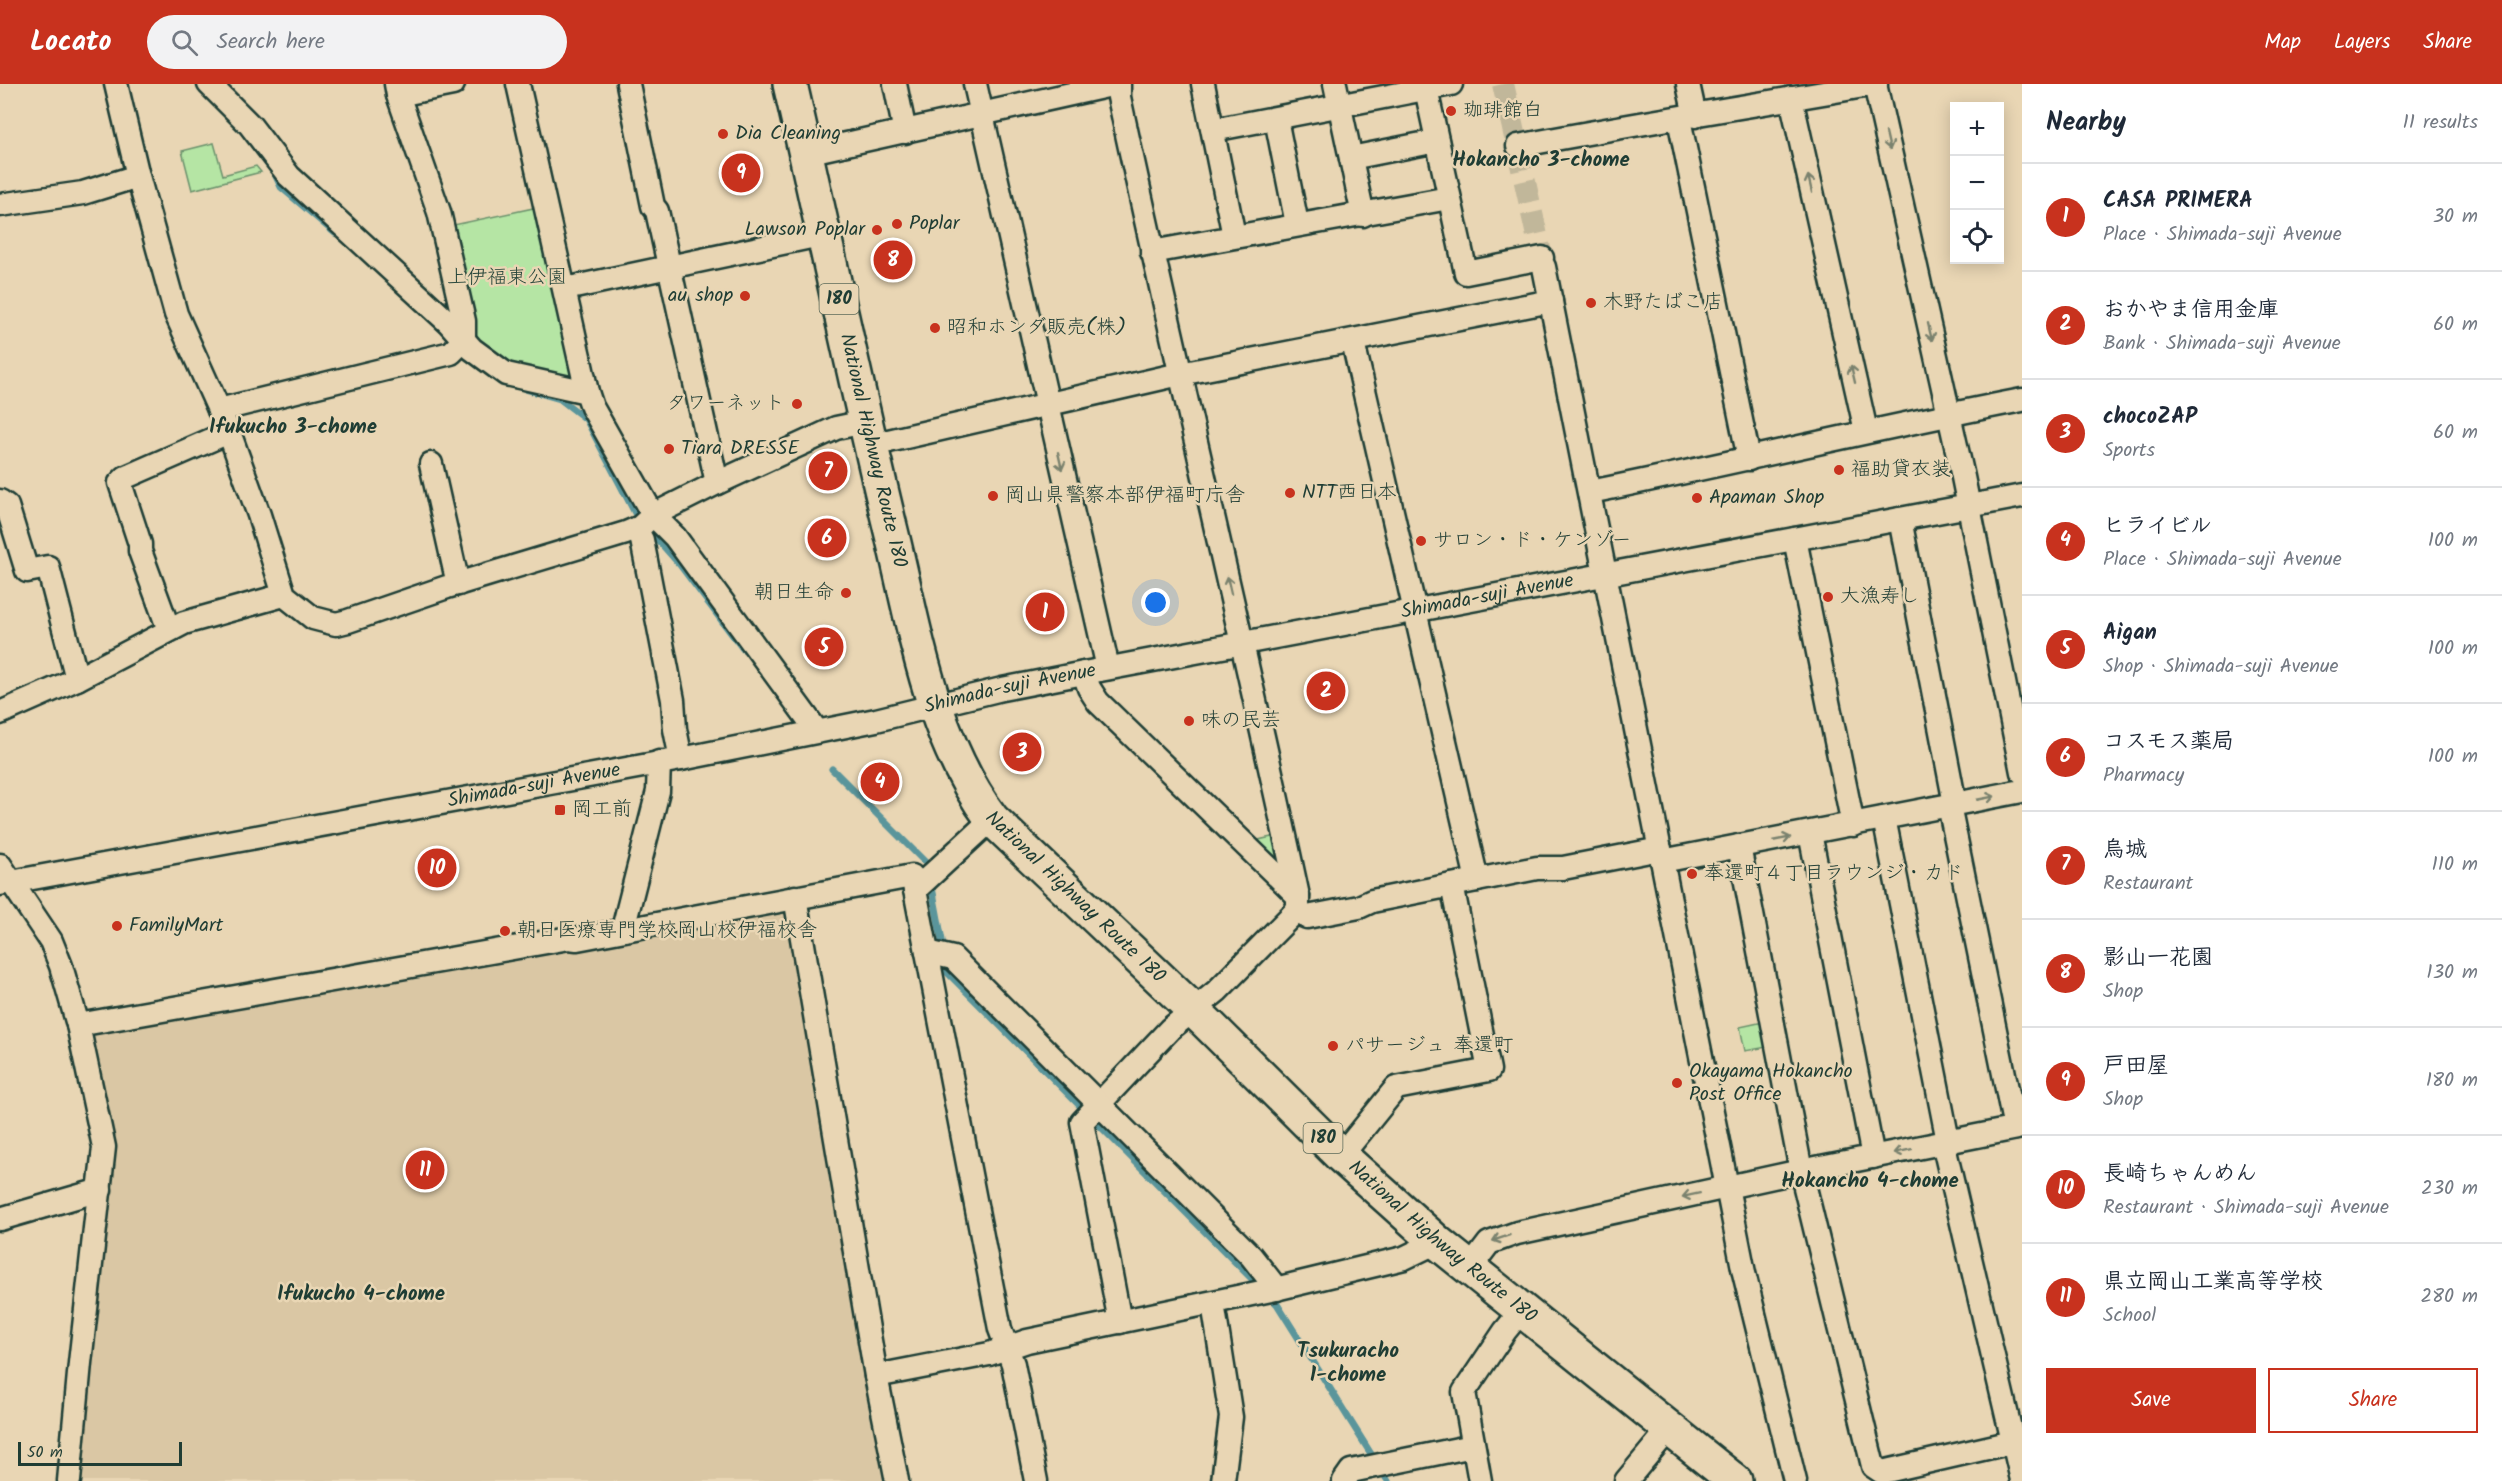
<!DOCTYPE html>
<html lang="en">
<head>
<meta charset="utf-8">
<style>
  body { margin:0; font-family:Kalam,"Klee One",sans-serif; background:#f2f2f3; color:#1f2937 }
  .controls { position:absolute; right:18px; top:18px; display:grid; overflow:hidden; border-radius:0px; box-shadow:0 3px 15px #0003 }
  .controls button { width:54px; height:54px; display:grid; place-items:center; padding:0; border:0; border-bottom:2px solid #e0e1e3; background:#fff; color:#1f2937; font:30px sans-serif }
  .scale { position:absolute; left:18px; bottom:15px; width:164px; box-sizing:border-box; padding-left:6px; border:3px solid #1f3d34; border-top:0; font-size:16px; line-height:21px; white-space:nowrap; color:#1f3d34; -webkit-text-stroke:4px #e9d6b4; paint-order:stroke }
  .you { position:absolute; left:1156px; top:519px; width:21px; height:21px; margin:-15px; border:4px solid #fff; border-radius:50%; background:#1a73e8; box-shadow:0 0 0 9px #1a73e833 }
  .badge { display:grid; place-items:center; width:39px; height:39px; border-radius:50%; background:#c8321e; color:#fff; font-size:20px; font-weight:700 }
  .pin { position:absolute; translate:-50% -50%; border:3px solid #fff; box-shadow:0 2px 6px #0006 }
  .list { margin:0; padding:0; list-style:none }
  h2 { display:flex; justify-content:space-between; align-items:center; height:78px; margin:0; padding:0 24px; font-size:26px }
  h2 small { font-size:20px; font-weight:400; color:#747a83 }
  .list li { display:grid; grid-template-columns:39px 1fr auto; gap:18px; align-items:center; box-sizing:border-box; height:108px; padding:0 24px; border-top:2px solid #e0e1e3 }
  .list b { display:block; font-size:22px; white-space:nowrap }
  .list p { margin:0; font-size:20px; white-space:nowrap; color:#747a83 }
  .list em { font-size:20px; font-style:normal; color:#747a83 }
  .actions { display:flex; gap:12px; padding:18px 24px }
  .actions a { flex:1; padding:14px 0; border:2px solid #c8321e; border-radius:0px; text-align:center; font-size:21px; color:#c8321e }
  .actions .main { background:#c8321e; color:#fff }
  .icon { flex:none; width:33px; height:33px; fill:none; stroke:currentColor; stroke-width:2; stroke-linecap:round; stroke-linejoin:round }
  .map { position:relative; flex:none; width:2022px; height:1397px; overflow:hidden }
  header { display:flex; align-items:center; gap:36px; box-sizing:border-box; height:84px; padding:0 30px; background:#c8321e; color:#fff }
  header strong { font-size:28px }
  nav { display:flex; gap:33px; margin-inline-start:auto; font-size:21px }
  .search { width:420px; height:54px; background:#f2f2f3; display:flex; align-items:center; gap:15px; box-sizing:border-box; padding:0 21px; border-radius:33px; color:#747a83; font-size:22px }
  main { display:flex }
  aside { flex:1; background:#fff }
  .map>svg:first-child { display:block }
  .built { fill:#dac7a4 }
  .green { fill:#b5e5a4; stroke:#6a916c; stroke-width:1.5 }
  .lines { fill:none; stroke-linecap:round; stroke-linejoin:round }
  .stream { stroke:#5a959b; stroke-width:7 }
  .minor-tunnel { stroke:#c1b79a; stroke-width:22; stroke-dasharray:22 11; stroke-linecap:butt }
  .minor-casing { stroke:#1f3d34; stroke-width:27 }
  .highway-casing { stroke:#1f3d34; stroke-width:38 }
  .minor { stroke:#e9d6b4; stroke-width:22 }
  .highway { stroke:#e9d6b4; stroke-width:33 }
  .oneway { stroke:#7a826e }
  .poi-dot { fill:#c8321e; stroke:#e9d6b4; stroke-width:2 }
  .labels { text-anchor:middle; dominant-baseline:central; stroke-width:5; stroke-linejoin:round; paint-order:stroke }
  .shield { fill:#e9d6b4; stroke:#5c6b5a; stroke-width:1.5 }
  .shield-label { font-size:18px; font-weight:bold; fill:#1f3d34 }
  .poi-label { font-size:20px; fill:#1f3d34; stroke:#e9d6b4; text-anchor:start }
  .park-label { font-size:20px; fill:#26453a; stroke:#e9d6b4 }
  .street-label { font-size:20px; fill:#1f3d34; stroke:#e9d6b4 }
  .neighbourhood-label { font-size:21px; font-weight:bold; fill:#1f3d34; stroke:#e9d6b4 }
</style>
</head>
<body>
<header>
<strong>Locato</strong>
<div class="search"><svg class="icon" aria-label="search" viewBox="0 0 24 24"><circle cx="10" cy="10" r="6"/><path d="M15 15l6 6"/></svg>Search here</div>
<nav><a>Map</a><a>Layers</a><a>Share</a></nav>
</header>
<main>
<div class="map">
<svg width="2022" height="1397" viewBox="0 0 2022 1397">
  <rect width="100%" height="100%" fill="#e9d6b4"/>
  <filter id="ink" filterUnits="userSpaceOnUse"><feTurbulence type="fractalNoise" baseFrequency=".0167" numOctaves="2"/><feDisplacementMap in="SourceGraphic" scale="12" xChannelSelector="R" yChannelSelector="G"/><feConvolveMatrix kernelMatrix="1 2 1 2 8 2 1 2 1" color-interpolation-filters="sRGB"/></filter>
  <g filter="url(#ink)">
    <path class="built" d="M788,823L887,1397H78L106,1135L88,949Z"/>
    <path class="green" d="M214,59L223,91L256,82L261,88L192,106L182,67Z
      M538,123L574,296L511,285L470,256L449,142Z
      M1276,752L1280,777L1277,778L1254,757Z
      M1768,937L1773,962L1745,967L1740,943Z"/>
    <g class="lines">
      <path class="stream" d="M275,90L281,103L335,149
        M525,305L560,315L586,335L636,431L680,481L743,565
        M832,685L929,782V787
        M931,798L944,867
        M945,878L947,888L1260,1203
        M1268,1211L1277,1220L1388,1397"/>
      <path class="minor-tunnel" d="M1503,0L1544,183"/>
      <g class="minor-casing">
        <g id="minor">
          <path d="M116,0L138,92L176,230L229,348L259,431L284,511L313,534L336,540L348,537L447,503L626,449L640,443L653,431L717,399L836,344L865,338"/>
          <path d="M209,0L250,41L289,92L449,239L472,265L506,290L587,308L592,323L653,431L675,453L817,647"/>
          <path d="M518,0L587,308"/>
          <path d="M628,0L653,122L657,127L717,399"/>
          <path d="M895,0L905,48"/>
          <path d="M975,0L1108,584"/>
          <path d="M1119,0V13C1176,280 1241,545 1298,812V823L1295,828L1217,907L1170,945L1082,1038L1120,1238"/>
          <path d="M1203,0L1234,152"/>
          <path d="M1335,0L1363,131"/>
          <path d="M1688,0L1695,32"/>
          <path d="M1875,0L1963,393L2022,688"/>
          <path d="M1426,5L1466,189L1542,174"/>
          <path d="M398,11L453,0"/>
          <path d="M1791,14L1866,347"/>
          <path d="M1276,35L1297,140"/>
          <path d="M1679,35L1749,375"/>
          <path d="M1213,46L1451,0"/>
          <path d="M1518,62C1637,39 1756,21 1876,0"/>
          <path d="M806,69L1116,0"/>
          <path d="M1351,74L1437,57"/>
          <path d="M0,121L83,109L138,92"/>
          <path d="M1152,168L1449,114"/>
          <path d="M1544,183L1727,1103L1744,1189L1795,1397"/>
          <path d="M565,205L825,150"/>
          <path d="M1353,258L1477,796"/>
          <path d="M219,326L451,269L464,256V237L439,128L398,11L396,0"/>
          <path d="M871,361L1180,290L1551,217"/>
          <path d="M431,380L458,500"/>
          <path d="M1590,408C1734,379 1877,344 2022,316"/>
          <path d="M0,417L7,422L27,487L48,483L77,595"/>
          <path d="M1900,435L1955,720"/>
          <path d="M636,445L642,456L673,616L675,645L681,675"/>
          <path d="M1795,455L1853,741"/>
          <path d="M169,546L140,467V460L120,399L126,393L229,348"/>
          <path d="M1084,589L1089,604L1098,618L1298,812"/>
          <path d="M0,629L77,595L184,539L284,511"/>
          <path d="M1949,721L2015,1044"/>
          <path d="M1884,734L1948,1057"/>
          <path d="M992,735L915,806L1000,1245L1013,1280L1036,1397"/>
          <path d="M1810,749L1873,1073"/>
          <path d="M1739,762L1801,1087L1873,1382L1882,1388L2013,1358"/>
          <path d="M1662,777L2022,707"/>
          <path d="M0,781L51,857L61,882L78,941L104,1063L80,1279L69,1397"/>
          <path id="s1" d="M0,800L681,675L876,636L1002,605L1084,589L2022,412"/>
          <path d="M795,813L876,1292L897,1397"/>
          <path d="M1295,828L1307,833L1359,823L1372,817L1537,784H1563L1660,765"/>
          <path d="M623,845L658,707L659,678"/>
          <path d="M927,868L953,874L1251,1172L1277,1205"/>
          <path d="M78,941L569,854L577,855L912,792L915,806"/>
          <path d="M1943,1058L2022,1396"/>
          <path d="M1341,1072L1396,1004L1489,986L1452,801"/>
          <path d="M0,1135L100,1106"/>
          <path d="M1470,1184L1489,1159L1517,1149L1801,1087L2022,1043"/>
          <path d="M1213,1219L1231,1333L1223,1397"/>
          <path d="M876,1292L989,1270L1027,1257L1271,1206L1404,1174L1437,1158"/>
          <path d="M1344,1397L1351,1387L1473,1362"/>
          <path d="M1480,1397L1464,1308L1505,1247L1523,1225"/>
          <path d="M1626,1397L1670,1344"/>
        </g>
      </g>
      <g class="highway-casing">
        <g id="highway">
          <path id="s2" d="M790,0C825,152 856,304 893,455C916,551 932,655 992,735L1207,939L1341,1072L1437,1158L1735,1397"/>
        </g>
      </g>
      <use href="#minor" class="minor"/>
      <use href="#highway" class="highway"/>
    </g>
    <defs><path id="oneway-shaft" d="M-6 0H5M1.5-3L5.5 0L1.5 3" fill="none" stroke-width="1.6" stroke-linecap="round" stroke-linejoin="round" transform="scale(1.5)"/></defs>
    <g class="oneway">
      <use href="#oneway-shaft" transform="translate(1888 57) rotate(77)"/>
      <use href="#oneway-shaft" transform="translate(1810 100) rotate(-103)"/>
      <use href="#oneway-shaft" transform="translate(1930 248) rotate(77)"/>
      <use href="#oneway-shaft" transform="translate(1853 290) rotate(-103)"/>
      <use href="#oneway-shaft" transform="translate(1060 377) rotate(77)"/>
      <use href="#oneway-shaft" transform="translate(1229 501) rotate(-103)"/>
      <use href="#oneway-shaft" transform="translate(1986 714) rotate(-11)"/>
      <use href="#oneway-shaft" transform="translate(1782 755) rotate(-11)"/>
      <use href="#oneway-shaft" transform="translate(1903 1067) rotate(168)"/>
      <use href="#oneway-shaft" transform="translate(1691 1111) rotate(168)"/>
      <use href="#oneway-shaft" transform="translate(1501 1154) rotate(161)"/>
    </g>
  </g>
  <g class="poi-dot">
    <circle cx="1451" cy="27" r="6"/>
    <circle cx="723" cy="50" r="6"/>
    <circle cx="897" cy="140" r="6"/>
    <circle cx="877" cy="146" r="6"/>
    <circle cx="745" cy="212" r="6"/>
    <circle cx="1591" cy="219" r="6"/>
    <circle cx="935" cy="244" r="6"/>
    <circle cx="797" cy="320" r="6"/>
    <circle cx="669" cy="365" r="6"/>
    <circle cx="1839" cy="386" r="6"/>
    <circle cx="1290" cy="409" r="6"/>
    <circle cx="993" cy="412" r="6"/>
    <circle cx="1697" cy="414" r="6"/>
    <circle cx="1421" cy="457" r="6"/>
    <circle cx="846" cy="509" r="6"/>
    <circle cx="1828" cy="513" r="6"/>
    <circle cx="1189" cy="637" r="6"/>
    <rect x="554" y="720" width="12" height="12" rx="3"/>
    <circle cx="1692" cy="790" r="6"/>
    <circle cx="117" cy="842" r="6"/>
    <circle cx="505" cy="847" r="6"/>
    <circle cx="1333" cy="962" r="6"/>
    <circle cx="1677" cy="999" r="6"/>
  </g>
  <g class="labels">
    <g class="shield">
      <rect x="819.5" y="200" width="39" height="30" rx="4.5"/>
      <rect x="1303.5" y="1039" width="39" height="30" rx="4.5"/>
    </g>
    <g class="shield-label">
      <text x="839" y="215">180</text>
      <text x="1323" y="1054">180</text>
    </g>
    <g class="poi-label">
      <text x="1463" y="27">珈琲館白</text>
      <text x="735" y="50">Dia Cleaning</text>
      <text x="909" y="140">Poplar</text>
      <text x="865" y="146" text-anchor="end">Lawson Poplar</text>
      <text x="733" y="212" text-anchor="end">au shop</text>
      <text x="1603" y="219">木野たばこ店</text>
      <text x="947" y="244">昭和ホンダ販売(株)</text>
      <text x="785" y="320" text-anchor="end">タワーネット</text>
      <text x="681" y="365">Tiara DRESSE</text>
      <text x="1851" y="386">福助貸衣装</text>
      <text x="1302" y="409">NTT西日本</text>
      <text x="1005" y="412">岡山県警察本部伊福町庁舎</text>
      <text x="1709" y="414">Apaman Shop</text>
      <text x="1433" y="457">サロン・ド・ケンゾー</text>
      <text x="834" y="509" text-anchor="end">朝日生命</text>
      <text x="1840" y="513">大漁寿し</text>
      <text x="1201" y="637">味の民芸</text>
      <text x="572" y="726">岡工前</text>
      <text x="1704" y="790">奉還町４丁目ラウンジ・カド</text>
      <text x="129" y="842">FamilyMart</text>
      <text x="517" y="847">朝日医療専門学校岡山校伊福校舎</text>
      <text x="1345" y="962">パサージュ 奉還町</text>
      <text x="1689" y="988">Okayama Hokancho<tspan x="1689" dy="23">Post Office</tspan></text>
    </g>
    <g class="park-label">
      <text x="507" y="194">上伊福東公園</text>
    </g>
    <g class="street-label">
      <text stroke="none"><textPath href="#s2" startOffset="376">National Highway Route 180</textPath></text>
      <text stroke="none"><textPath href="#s1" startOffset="1515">Shimada-suji Avenue</textPath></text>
      <text stroke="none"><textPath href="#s1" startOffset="1029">Shimada-suji Avenue</textPath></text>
      <text stroke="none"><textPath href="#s1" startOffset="543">Shimada-suji Avenue</textPath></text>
      <text stroke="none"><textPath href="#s2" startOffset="880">National Highway Route 180</textPath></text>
      <text stroke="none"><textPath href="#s2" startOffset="1384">National Highway Route 180</textPath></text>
    </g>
    <g class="neighbourhood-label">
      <text x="1541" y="76">Hokancho 3-chome</text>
      <text x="293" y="343">Ifukucho 3-chome</text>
      <text x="1870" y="1097">Hokancho 4-chome</text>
      <text x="361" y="1210">Ifukucho 4-chome</text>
      <text x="1348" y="1267">Tsukuracho<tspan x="1348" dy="24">1-chome</tspan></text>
    </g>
  </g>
</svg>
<div class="controls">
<button>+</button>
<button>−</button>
<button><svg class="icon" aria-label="locate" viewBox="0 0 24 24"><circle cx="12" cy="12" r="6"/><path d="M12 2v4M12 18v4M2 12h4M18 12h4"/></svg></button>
</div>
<div class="scale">50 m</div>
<div class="you"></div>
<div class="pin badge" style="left:1045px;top:528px">1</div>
<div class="pin badge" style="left:1326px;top:607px">2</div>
<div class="pin badge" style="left:1022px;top:668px">3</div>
<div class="pin badge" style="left:880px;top:698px">4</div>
<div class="pin badge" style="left:824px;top:563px">5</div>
<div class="pin badge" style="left:827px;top:454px">6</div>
<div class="pin badge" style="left:828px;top:387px">7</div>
<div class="pin badge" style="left:893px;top:176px">8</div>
<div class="pin badge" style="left:741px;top:89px">9</div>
<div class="pin badge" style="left:437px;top:784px">10</div>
<div class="pin badge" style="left:425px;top:1086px">11</div>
</div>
<aside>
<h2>Nearby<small>11 results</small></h2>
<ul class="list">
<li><span class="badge">1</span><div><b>CASA PRIMERA</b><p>Place · Shimada-suji Avenue</p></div><em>30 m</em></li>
<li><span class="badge">2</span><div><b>おかやま信用金庫</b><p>Bank · Shimada-suji Avenue</p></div><em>60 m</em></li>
<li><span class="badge">3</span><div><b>chocoZAP</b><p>Sports</p></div><em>60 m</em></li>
<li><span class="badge">4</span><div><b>ヒライビル</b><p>Place · Shimada-suji Avenue</p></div><em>100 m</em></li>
<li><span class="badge">5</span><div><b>Aigan</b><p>Shop · Shimada-suji Avenue</p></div><em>100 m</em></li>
<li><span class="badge">6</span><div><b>コスモス薬局</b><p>Pharmacy</p></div><em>100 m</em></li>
<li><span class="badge">7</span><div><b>烏城</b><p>Restaurant</p></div><em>110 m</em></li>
<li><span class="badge">8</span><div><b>影山一花園</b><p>Shop</p></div><em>130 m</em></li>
<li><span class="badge">9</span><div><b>戸田屋</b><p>Shop</p></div><em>180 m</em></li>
<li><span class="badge">10</span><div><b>長崎ちゃんめん</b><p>Restaurant · Shimada-suji Avenue</p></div><em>230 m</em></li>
<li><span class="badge">11</span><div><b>県立岡山工業高等学校</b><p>School</p></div><em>280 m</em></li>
</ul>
<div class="actions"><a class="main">Save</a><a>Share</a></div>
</aside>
</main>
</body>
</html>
